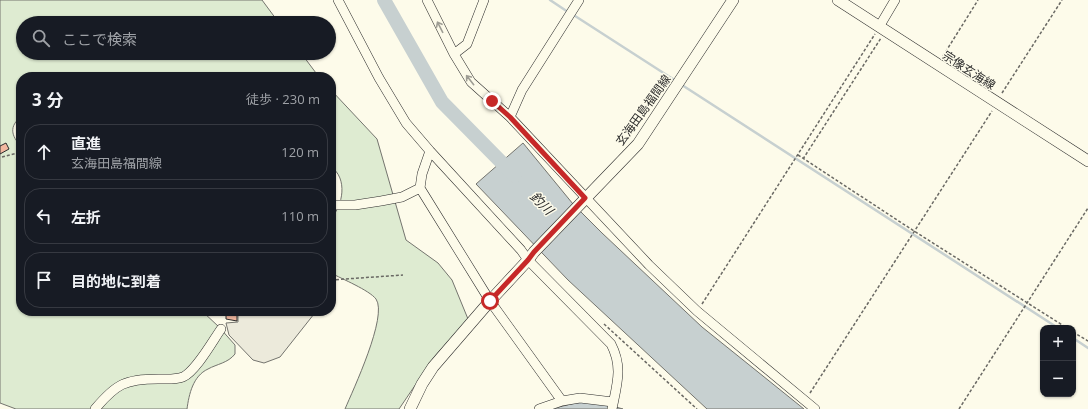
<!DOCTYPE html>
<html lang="ja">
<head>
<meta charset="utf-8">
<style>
  body { margin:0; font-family:"Open Sans","Noto Sans JP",sans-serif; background:#20242c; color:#f1f3f6 }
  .controls { position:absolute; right:12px; bottom:12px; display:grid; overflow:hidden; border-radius:8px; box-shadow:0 1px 3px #0004 }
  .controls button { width:36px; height:36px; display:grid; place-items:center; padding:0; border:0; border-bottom:1px solid #363941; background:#171b24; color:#f1f3f6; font:20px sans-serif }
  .stop { position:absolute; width:12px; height:12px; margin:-9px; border:3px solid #c62828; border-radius:50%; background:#fff }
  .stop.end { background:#c62828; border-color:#fff; box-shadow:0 1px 4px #0008 }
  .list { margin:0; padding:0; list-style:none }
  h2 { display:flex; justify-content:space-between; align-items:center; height:52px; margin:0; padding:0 16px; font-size:17px }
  h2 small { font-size:13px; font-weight:400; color:#9ea1a6 }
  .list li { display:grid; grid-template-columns:26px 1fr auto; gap:12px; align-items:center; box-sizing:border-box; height:56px; margin:0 8px 8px; padding:0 8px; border:1px solid #363941; border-radius:16px }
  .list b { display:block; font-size:15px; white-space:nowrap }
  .list p { margin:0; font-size:13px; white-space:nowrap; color:#9ea1a6 }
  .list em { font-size:13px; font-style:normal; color:#9ea1a6 }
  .icon { flex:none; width:22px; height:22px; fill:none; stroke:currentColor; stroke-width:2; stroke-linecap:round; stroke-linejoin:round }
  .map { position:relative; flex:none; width:1088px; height:409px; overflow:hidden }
  .search { position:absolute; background:#171b24; box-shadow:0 1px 3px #0004; left:16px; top:16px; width:320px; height:44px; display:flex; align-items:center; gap:10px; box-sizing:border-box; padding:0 14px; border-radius:22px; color:#9ea1a6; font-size:15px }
  .panel { position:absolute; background:#171b24; box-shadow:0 1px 3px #0004; left:16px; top:72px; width:320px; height:244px; border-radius:16px }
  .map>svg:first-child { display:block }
  .green { fill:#deebd1; stroke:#74746e }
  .parking { fill:#eceadb; stroke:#74746e }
  .water { fill:#c7d0d0; stroke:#74746e }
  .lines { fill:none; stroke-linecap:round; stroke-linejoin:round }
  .stream { stroke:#c7d0d0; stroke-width:2.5 }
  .river { stroke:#c7d0d0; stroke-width:14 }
  .building { fill:#f2b8a0; stroke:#2b2b2b }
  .minor-casing { stroke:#2b2b2b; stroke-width:10 }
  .major-casing { stroke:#2b2b2b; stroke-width:12 }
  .path { stroke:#6a6964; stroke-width:1.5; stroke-dasharray:3 2; stroke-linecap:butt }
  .minor { stroke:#fdfbea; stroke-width:9 }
  .major { stroke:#fdfbea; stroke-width:11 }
  .oneway { stroke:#9e9d94 }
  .route { stroke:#c62828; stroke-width:5 }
  .labels { text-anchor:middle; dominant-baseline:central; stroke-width:3; stroke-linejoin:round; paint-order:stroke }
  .street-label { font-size:12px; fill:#2b2b2b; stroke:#fdfbea }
  .water-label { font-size:13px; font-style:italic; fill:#2b2b2b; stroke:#fdfbea }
</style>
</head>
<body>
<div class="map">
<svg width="1088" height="409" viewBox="0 0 1088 409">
  <rect width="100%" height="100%" fill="#fdfbea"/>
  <path class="green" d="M0,0H262L279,23H23V53H301L319,77H21V117C9,126 11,136 21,146V311H202L219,327L235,345V354C228,363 217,364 208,369C193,376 189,394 187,409H16L0,403Z
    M331,90L377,139L406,240L438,263L452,280L468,319L435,356L399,409H345C353,390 388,316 376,299C369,290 342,279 331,273V218C343,206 348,178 331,167Z"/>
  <path class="parking" d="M238,311H314V314L280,357L264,363L253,360L229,335L226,323L238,322Z"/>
  <path class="water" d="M523,143L573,204L602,233L702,327L804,409H707L568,280L476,184Z
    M588,402L605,404L623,409H551L575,403Z"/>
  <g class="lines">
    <path class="stream" d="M550,0L568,12
      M572,14L676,81
      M682,85L1058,328
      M1073,338L1088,348"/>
    <path class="river" d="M384,0L442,102L515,176"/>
  </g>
  <path class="building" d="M6,143L9,149L0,154V146Z
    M226,313L237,315V321L226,319Z"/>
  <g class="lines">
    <g class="minor-casing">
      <path id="minor" d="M338,0L379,78L406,123L430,151L521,250L528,260L611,344C623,367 617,384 612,409
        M427,0L454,54L471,82L510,117L649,265L697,311L815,409
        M879,27L895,0
        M454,54L467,44L484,0
        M510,117L522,90L579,0
        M430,151L422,174L420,188L490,301L562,401
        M331,205H355L381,201L402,197L420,188
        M95,409C116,384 125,379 158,379C166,379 175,380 183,377C196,371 212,342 221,329
        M539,409L562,401L580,398L613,402"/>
    </g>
    <g class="major-casing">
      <path id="major" d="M838,0L1088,161
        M410,409L422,384L433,367L490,301L528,260L534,252L638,144L733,0"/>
    </g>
    <path class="path" d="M943,56L978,0
      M1002,93L1062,0
      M798,155L914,231L1067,328
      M2,157L21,152
      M803,159L881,38
      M331,280L403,275
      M334,280V293
      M702,304L875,34
      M604,324L697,409
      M1073,332L1088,341
      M810,393L992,111
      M959,409L1088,208"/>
    <use href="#minor" class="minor"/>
    <use href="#major" class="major"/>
  </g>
  <defs><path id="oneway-shaft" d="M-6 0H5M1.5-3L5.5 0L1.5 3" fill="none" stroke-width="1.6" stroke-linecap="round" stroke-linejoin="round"/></defs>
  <g class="oneway">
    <use href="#oneway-shaft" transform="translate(440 27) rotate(-117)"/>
    <use href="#oneway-shaft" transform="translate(470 80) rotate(-128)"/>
  </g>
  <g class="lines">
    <path class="route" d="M490,301L528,260L534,252L585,198L510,117L492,101"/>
  </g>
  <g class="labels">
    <g class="street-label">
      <text transform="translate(969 70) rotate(33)">宗像玄海線</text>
      <text transform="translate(643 110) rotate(-54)">玄海田島福間線</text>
    </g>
    <g class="water-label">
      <text transform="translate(542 203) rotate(45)">釣川</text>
    </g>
  </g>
</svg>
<div class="controls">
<button>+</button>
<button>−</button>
</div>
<div class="stop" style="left:490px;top:301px"></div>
<div class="stop end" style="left:492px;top:101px"></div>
<div class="search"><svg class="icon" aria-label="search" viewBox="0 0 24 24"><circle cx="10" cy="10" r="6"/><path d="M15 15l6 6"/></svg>ここで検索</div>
<section class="panel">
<h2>3 分<small>徒歩 · 230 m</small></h2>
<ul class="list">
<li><svg class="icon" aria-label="ahead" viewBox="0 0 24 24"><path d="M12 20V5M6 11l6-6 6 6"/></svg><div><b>直進</b><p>玄海田島福間線</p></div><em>120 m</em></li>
<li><svg class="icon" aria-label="left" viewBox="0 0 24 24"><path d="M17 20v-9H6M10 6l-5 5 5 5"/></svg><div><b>左折</b></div><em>110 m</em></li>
<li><svg class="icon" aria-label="arrive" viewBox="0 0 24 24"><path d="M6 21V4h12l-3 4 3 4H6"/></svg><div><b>目的地に到着</b></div></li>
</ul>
</section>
</div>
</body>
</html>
